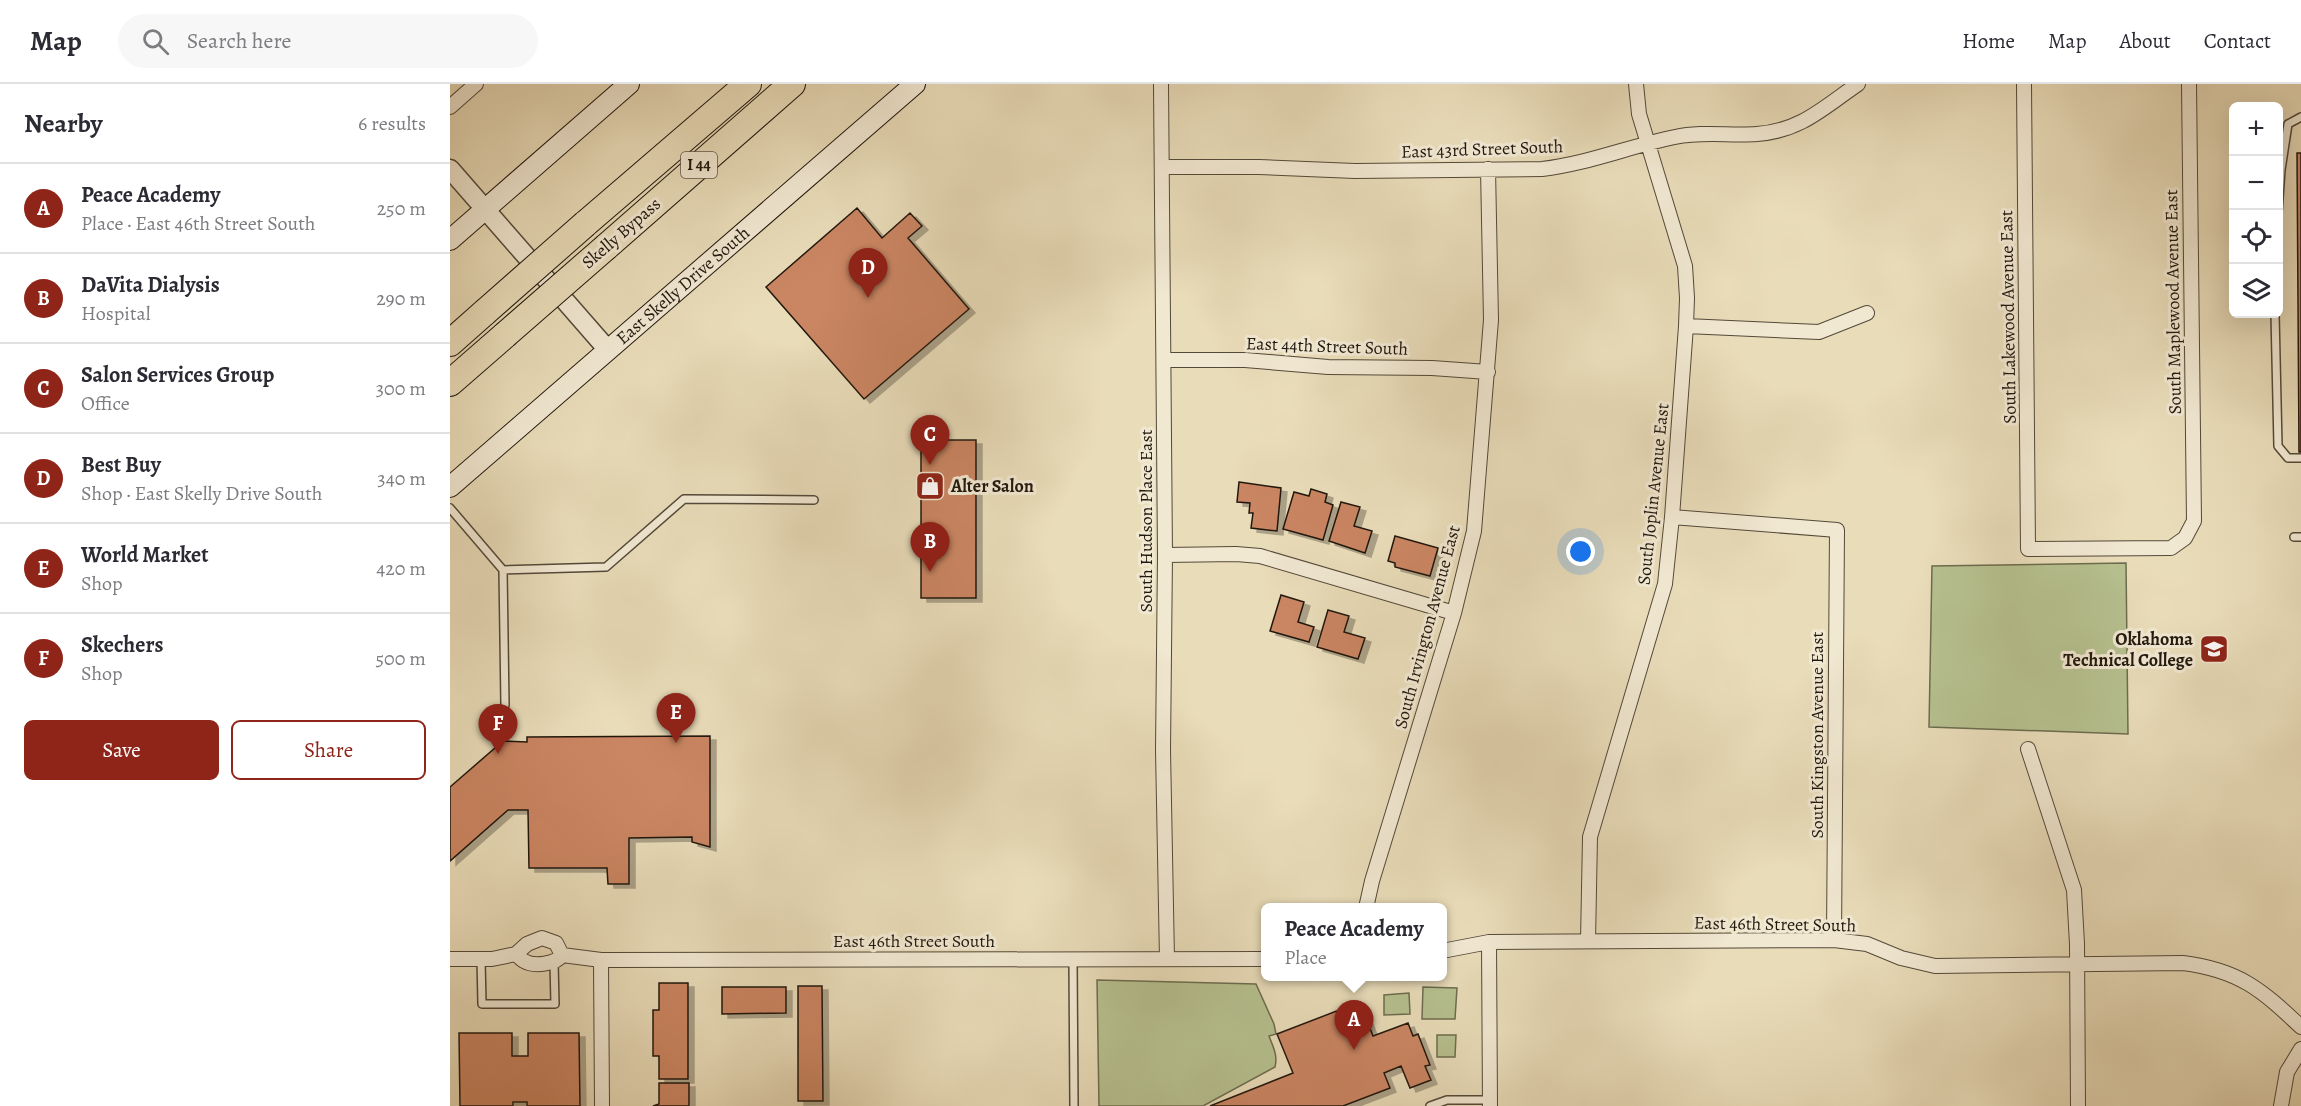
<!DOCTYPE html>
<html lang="en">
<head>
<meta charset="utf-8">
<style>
  body { margin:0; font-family:Alegreya,serif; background:#f7f7f7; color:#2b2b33 }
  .controls { position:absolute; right:18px; top:18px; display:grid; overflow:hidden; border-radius:9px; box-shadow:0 6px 24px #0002 }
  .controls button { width:54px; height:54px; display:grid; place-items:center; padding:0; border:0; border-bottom:2px solid #e1e1e2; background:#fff; color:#2b2b33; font:30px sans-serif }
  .you { position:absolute; left:1131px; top:468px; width:21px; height:21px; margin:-15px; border:4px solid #fff; border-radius:50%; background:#1a73e8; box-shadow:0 0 0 9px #1a73e833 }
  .badge { display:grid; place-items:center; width:39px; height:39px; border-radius:50%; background:#8f2418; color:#fff; font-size:20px; font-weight:700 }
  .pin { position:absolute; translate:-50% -50px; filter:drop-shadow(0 2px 3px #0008) }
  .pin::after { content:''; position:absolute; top:32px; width:21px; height:18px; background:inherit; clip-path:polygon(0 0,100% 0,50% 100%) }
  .popup { position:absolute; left:811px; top:819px; width:186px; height:78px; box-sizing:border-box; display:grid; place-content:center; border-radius:9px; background:#fff; filter:drop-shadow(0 2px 4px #0005); font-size:20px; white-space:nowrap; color:#7c7c81 }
  .popup b { font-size:22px; color:#2b2b33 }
  .popup::after { content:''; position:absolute; left:50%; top:100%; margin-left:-12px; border:12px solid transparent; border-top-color:#fff }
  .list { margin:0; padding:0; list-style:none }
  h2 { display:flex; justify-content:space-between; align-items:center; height:78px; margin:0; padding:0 24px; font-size:26px }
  h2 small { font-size:20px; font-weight:400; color:#7c7c81 }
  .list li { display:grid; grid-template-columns:39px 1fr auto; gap:18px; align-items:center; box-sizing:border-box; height:90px; padding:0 24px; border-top:2px solid #e1e1e2 }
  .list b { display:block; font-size:22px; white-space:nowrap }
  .list p { margin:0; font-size:20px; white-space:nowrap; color:#7c7c81 }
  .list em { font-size:20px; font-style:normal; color:#7c7c81 }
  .actions { display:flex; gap:12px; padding:18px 24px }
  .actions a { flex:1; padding:14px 0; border:2px solid #8f2418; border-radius:9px; text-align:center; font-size:21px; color:#8f2418 }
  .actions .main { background:#8f2418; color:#fff }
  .icon { flex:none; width:33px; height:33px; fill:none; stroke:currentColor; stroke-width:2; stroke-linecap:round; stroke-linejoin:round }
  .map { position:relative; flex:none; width:1851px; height:1022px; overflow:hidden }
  header { display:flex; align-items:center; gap:36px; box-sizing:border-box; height:84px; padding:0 30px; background:#fff; border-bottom:2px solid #e1e1e2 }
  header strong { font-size:28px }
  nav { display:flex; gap:33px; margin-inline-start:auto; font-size:21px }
  .search { width:420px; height:54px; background:#f7f7f7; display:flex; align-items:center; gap:15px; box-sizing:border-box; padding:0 21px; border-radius:33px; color:#7c7c81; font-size:22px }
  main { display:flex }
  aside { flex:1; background:#fff }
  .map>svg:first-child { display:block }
  .green { fill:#b6c08f; stroke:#6c6c4e; stroke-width:1.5 }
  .building { fill:#ca8562; stroke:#21180e; stroke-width:1.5; filter:url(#shadow) }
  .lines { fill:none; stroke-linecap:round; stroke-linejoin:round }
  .service-casing { stroke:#534939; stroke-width:10 }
  .minor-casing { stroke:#534939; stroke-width:16 }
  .tertiary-casing { stroke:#534939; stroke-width:21 }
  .secondary-casing { stroke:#21180e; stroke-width:22 }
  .motorway-casing { stroke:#21180e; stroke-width:28 }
  .service { stroke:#f1e8d2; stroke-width:7 }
  .minor { stroke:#f1e8d2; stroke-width:14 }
  .tertiary { stroke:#f1e8d2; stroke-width:18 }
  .secondary { stroke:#f1e8d2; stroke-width:20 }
  .motorway { stroke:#e9dcb9; stroke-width:26 }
  .motorway-bridge-casing { stroke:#21180e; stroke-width:28; stroke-linecap:butt }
  .motorway-bridge { stroke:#e9dcb9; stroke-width:26 }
  .labels { text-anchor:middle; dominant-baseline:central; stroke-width:6; stroke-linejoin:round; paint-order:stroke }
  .shield { fill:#f1e8d2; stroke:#5f5649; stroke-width:1.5 }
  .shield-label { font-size:16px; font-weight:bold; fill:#21180e }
  .street-label { font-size:18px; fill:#21180e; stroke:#f1e8d2 }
  .poi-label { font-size:18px; font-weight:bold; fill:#21180e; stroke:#f1e8d2; text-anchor:start }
</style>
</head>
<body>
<header>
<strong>Map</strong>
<div class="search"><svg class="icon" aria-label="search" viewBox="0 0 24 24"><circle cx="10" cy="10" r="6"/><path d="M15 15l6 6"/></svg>Search here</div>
<nav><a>Home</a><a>Map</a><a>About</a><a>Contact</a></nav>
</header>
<main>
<aside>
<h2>Nearby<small>6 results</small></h2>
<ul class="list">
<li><span class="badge">A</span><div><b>Peace Academy</b><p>Place · East 46th Street South</p></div><em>250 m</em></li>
<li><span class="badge">B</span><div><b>DaVita Dialysis</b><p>Hospital</p></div><em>290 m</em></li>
<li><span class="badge">C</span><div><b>Salon Services Group</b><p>Office</p></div><em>300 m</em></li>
<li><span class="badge">D</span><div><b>Best Buy</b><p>Shop · East Skelly Drive South</p></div><em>340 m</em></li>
<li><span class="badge">E</span><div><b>World Market</b><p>Shop</p></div><em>420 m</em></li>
<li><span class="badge">F</span><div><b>Skechers</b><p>Shop</p></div><em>500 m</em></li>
</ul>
<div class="actions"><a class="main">Save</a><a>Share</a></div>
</aside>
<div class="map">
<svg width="1851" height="1022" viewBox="0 0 1851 1022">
  <defs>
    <filter id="shadow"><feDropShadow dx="6" dy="4" stdDeviation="0" flood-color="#0004"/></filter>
  </defs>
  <rect width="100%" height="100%" fill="#e9dcb9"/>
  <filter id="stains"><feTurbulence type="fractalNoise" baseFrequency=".00333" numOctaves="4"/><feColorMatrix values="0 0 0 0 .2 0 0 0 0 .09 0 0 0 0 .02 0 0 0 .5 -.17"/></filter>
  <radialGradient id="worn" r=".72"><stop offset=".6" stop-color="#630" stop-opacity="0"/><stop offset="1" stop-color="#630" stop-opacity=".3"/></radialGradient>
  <path class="green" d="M1676,479L1678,650L1479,643L1482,482Z
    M647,896L806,900L824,940L826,950L819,952C823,963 828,971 825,983L753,1022H649Z
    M973,903L1007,904L1005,935H972Z
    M959,909L960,930L934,931V911Z
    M987,951H1006L1005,973H987Z"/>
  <path class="building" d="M1847,69H1851V368H1849Z
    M407,124L432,154L460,129L472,142L458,154L519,225L414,315L316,203Z
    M471,356H526V514H471Z
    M789,398L831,404L827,447L801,444L803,429H799L800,419L787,418Z
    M861,405L877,410L875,418L883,421L873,456L833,445L844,408L859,412Z
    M891,418L910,423L904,442L922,447L915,469L879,457Z
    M945,452L988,464L980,492L945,483V479L938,477Z
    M831,511L854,518L848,538L864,543L859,558L820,547Z
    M878,526L899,532L894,548L915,554L908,575L867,563Z
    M260,652V763L242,758V753L179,754V800H158L157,784H79L78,726H58L0,777V703L53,657L77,658V653Z
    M209,899H238V995H209V972H203V926H209Z
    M348,902H372L373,1017H348Z
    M272,903H336V929L272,930Z
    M910,918L923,952L958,939L963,952L968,950L980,981L975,982L981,996L960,1004L951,982L934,989L940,1004L893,1022H760L843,989L827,950Z
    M9,949H62V972H78V949H129L130,1022H77V1018H63V1022H10Z
    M209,999H239V1022H203L209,1020Z"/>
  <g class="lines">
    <g class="service-casing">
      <path id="service" d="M1828,128L1831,86L1838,40L1851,33
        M1825,230L1828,362L1838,374H1851
        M0,424L53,486L156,483L234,415L364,416
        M1844,453H1851
        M53,486L55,621
        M31,875L32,920H105L104,878
        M623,875L624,1022
        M980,1022L997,1016H1040"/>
    </g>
    <g class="minor-casing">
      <path id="minor" d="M711,0L715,471L713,666L717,875
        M1574,0L1578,465L1721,464L1735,454L1744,437L1739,0
        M0,23L26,0
        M712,83H809L905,87L1092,85C1137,80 1180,62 1225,53C1252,47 1280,52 1307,50C1351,47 1374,23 1408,0
        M1236,242L1369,248L1417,229
        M714,276H795L878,283L982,284L1038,288
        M1222,433L1387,446L1384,856
        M715,471L786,470L810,472L1004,529
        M1578,665L1624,806L1627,860L1628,1022
        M916,824L922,797L1004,529L1024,447L1041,236L1038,85
        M1138,857L1140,753L1215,500L1222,433L1236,242L1237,214L1235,182L1189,30L1186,0
        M1039,858L1040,1022
        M992,867L1039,858L1384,856L1417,860L1451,874L1485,882L1733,879C1789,886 1812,906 1851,943
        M66,870C69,873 71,875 74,877C84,883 106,880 112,871
        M112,871L151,876L816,875
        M0,875H42L66,870L77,860L92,854L106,859L112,871
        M151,876L152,1022
        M1831,1022L1837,988L1851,965"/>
    </g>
    <g class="tertiary-casing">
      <path id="tertiary" d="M0,85L158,266"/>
    </g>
    <g class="secondary-casing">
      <g id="secondary">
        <path d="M0,156L179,0"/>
        <path id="s1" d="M0,403L465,0"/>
      </g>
    </g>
    <g class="motorway-casing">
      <path id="motorway" d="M135,140L298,0
        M156,163L342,0
        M0,259L35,228
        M0,299L55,251"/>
    </g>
    <use href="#service" class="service"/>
    <use href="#minor" class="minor"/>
    <use href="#tertiary" class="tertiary"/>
    <use href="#secondary" class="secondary"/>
    <use href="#motorway" class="motorway"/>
    <g class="motorway-bridge-casing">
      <path id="motorway-bridge" d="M35,228L135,140
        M55,251L156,163"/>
    </g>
    <use href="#motorway-bridge" class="motorway-bridge"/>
  </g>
  <defs>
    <g id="shop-square" transform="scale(1.5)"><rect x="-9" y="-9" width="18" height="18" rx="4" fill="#8f2418" stroke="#f1e8d2"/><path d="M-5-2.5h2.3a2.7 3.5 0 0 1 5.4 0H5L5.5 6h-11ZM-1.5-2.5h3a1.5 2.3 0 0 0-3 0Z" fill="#fff"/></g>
    <g id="university-square" transform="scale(1.5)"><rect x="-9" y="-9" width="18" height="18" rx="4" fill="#8f2418" stroke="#f1e8d2"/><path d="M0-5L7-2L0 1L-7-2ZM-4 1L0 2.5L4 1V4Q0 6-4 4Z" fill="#fff"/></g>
  </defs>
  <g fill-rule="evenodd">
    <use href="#shop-square" x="480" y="402"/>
    <use href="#university-square" x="1764" y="565"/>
  </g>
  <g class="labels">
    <rect class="shield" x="231" y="68" width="36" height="26" rx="4.5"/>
    <g class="shield-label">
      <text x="249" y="81">I 44</text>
    </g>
    <g class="street-label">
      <text transform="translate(1032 65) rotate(-2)">East 43rd Street South</text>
      <text transform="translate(171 149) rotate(-41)">Skelly Bypass</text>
      <text stroke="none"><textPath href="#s1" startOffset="308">East Skelly Drive South</textPath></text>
      <text transform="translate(1723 218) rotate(-91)">South Maplewood Avenue East</text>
      <text transform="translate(1558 233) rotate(-91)">South Lakewood Avenue East</text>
      <text transform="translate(877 262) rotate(2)">East 44th Street South</text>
      <text transform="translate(1203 410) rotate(-84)">South Joplin Avenue East</text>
      <text transform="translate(696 437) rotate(-90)">South Hudson Place East</text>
      <text transform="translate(977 543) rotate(-75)">South Irvington Avenue East</text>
      <text transform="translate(1367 651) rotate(-90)">South Kingston Avenue East</text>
      <text transform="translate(1325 840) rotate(1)">East 46th Street South</text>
      <text x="464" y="857">East 46th Street South</text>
    </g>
    <g class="poi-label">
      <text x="501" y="402">Alter Salon</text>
      <text x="1743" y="555" text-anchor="end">Oklahoma<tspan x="1743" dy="21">Technical College</tspan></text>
    </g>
  </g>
  <rect width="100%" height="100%" filter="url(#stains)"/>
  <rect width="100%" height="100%" fill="url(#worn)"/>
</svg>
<div class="controls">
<button>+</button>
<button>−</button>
<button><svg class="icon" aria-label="locate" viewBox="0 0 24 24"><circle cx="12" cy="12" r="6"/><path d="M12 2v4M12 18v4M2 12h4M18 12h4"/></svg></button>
<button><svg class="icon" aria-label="layers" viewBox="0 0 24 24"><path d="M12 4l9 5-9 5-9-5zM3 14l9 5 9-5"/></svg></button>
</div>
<div class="you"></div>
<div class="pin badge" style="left:904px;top:966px">A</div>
<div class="popup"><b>Peace Academy</b>Place</div>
<div class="pin badge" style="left:480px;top:488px">B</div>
<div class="pin badge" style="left:480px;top:381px">C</div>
<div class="pin badge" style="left:418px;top:214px">D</div>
<div class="pin badge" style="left:226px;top:659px">E</div>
<div class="pin badge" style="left:48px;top:670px">F</div>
</div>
</main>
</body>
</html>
